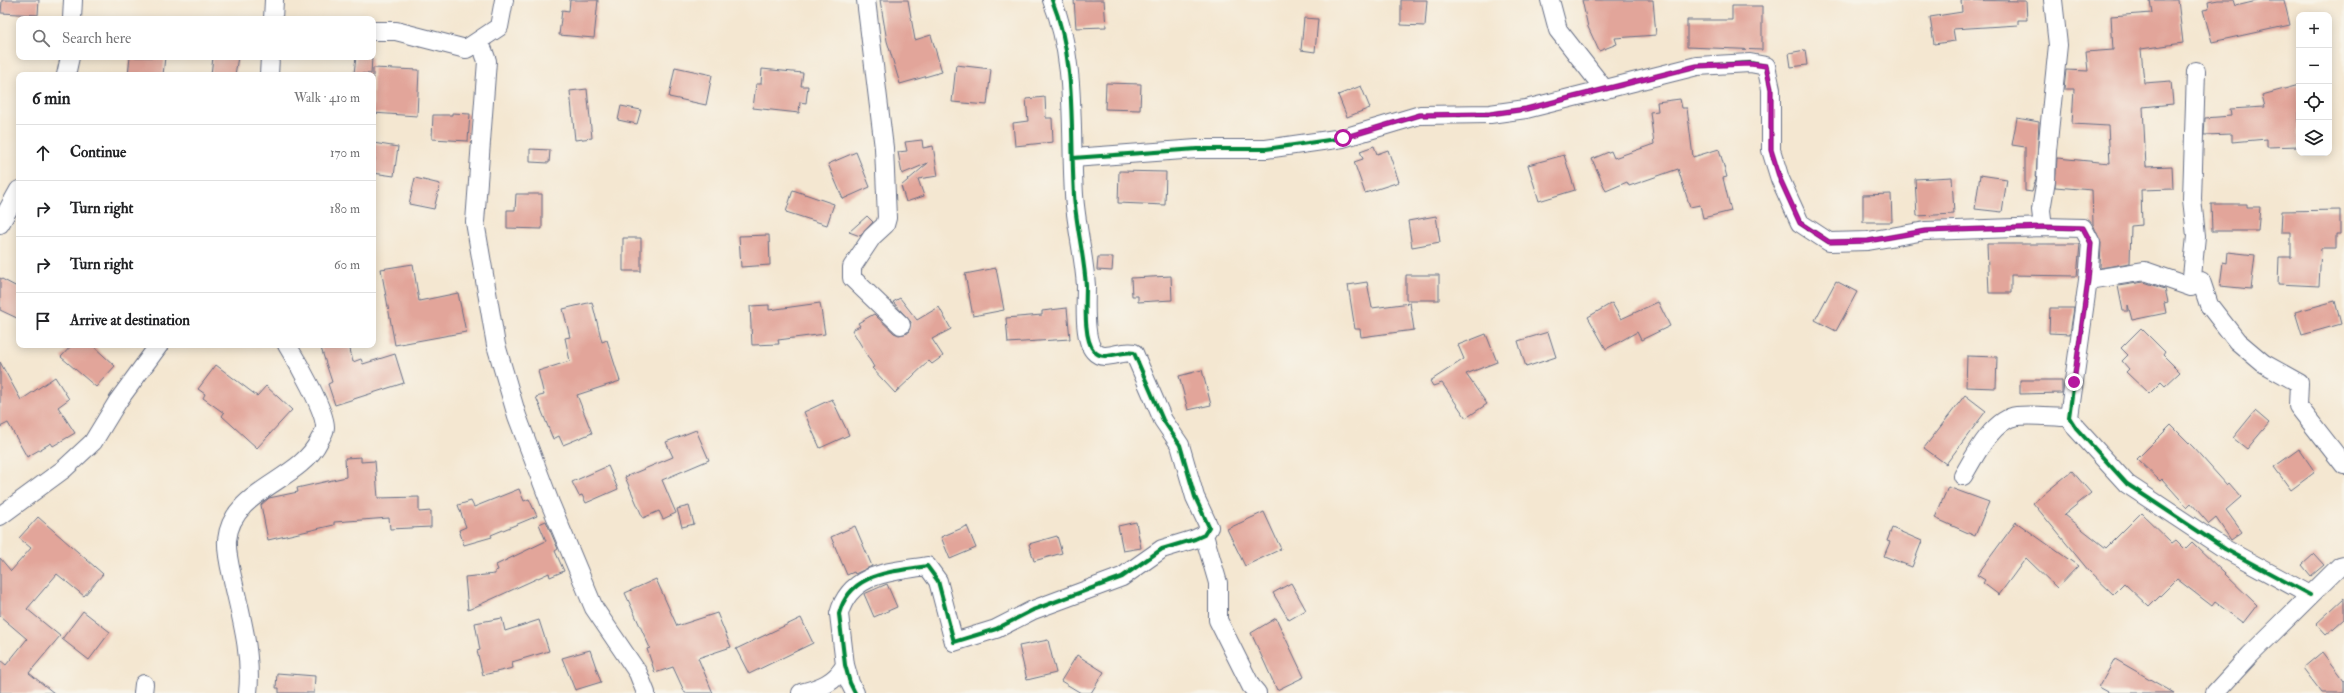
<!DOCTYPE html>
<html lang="en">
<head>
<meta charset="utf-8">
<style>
  body { margin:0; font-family:"IM FELL Double Pica",serif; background:#f2f2f2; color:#202124 }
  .controls { position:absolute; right:12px; top:12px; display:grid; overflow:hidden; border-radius:8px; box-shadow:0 2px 10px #0003 }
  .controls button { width:36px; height:36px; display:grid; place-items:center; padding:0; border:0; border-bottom:1px solid #e0e0e0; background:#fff; color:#202124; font:20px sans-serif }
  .stop { position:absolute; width:12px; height:12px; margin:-9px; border:3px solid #b5179e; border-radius:50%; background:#fff }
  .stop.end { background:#b5179e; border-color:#fff; box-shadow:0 1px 4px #0008 }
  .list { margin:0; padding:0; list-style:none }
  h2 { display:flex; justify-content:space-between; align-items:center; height:52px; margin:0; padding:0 16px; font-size:17px }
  h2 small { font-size:13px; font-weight:400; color:#757577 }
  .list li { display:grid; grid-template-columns:26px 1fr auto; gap:12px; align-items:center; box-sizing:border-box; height:56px; padding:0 16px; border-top:1px solid #e0e0e0 }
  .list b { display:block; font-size:15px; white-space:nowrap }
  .list em { font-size:13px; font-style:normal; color:#757577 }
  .icon { flex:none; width:22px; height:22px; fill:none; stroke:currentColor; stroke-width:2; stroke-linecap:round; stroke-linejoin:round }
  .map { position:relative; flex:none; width:2344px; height:693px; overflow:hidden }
  .search { position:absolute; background:#fff; box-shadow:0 2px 10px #0003; left:16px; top:16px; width:360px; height:44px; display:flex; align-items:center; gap:10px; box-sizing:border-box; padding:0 14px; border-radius:8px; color:#757577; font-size:15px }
  .panel { position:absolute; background:#fff; box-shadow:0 2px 10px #0003; left:16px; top:72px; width:360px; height:276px; border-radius:8px }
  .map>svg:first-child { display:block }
  .building { fill:#e2a59a }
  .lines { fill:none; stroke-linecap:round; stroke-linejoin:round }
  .minor-casing { stroke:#676f86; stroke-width:20 }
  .minor { stroke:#fff; stroke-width:18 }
  .cycleway-casing { stroke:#f7f3e8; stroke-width:6 }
  .cycleway { stroke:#00873e; stroke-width:4 }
  .route { stroke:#b5179e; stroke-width:5 }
</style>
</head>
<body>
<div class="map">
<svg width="2344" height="693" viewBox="0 0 2344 693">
  <rect width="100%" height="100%" fill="#f7f3e8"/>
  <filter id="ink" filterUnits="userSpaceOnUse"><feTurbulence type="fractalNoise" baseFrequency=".025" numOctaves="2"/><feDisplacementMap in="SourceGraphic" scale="8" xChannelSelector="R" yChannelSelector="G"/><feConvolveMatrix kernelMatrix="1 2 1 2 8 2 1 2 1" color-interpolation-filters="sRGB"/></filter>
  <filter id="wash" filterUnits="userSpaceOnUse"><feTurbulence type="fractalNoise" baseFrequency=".012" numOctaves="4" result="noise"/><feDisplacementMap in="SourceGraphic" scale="16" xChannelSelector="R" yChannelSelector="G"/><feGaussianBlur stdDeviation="0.9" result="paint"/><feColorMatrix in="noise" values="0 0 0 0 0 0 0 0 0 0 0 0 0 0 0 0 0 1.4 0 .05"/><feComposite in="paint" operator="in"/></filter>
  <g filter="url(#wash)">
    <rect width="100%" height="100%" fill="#f4e7d1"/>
    <g id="blocks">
      <path class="building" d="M2,0H39L38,15L1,13Z
        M570,0H598L594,38L559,35L562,10L569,11Z
        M880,0H908L915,40L931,35L942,72L900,84L887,41Z
        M1074,0H1104L1106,27L1076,28Z
        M1401,0H1427L1425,26L1401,25Z
        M1582,0H1653L1656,35L1615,38L1617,44L1599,51L1588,27Z
        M1961,0L2026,1L2027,20H2018V25L1953,29L1955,41L1934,44L1930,17L1962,12Z
        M2150,0H2178L2183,43L2141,49L2144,83L2171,81L2173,104L2143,107L2146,167L2172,166L2173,189L2141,190L2142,225L2131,226L2130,263L2100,268L2101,243L2093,224L2092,190L2055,187L2057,158L2110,163L2108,126L2072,124L2074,89H2064L2066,70L2088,71L2086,52L2113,50L2111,16L2152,13Z
        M2218,0H2234L2236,6L2261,0H2284L2290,25L2212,42L2203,10L2209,9L2208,2Z
        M1732,6H1762V50L1687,47V20H1732Z
        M1304,18L1318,19L1315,52L1301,50Z
        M1805,50L1807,65L1791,67L1789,53Z
        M130,57H165L163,75H128Z
        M213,57H238L235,75H211Z
        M356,57H372L371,74L354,73Z
        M956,65L991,69L987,105L952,102Z
        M675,67L712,75L706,105L669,97Z
        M373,68L419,70L417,116L373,113Z
        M762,69L803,73L801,86H808L806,103L800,102L799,113L753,108L756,84H761Z
        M1106,83L1141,84L1140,110L1105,109Z
        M2299,85V146L2267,147V139L2232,142V134L2204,135L2205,118L2231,116L2230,109L2265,107L2262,95Z
        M1361,86L1370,108L1347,117L1338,95Z
        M587,89L592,138L575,140L570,91Z
        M1045,97L1046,118H1052L1053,142L1015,146L1013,123L1028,121L1026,99Z
        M1680,99L1682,108H1687L1693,157L1719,149L1727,177L1723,178L1731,211L1703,218L1700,205L1690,207L1678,169L1629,186L1627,182L1606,191L1592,159L1611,151L1614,158L1654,144L1650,112L1658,111L1657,102Z
        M621,106L641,110L637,124L618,120Z
        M452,113L470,114L468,141L432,139L433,115H452Z
        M2017,118L2039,122L2036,179L2032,192L2025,191V147L2012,145Z
        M922,140L923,148L933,146L938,176L918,179L924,196L906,202L901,186L928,163L902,174L898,152L907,151L905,142Z
        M373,143L398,147L394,176L373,173L375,158H373Z
        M1374,146L1377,154L1388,150L1399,182L1365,193L1354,162L1363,159L1360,151Z
        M530,149L550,150L549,163L530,162Z
        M856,152L870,187L843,199L828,164Z
        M1564,155L1575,190L1539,201L1528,165Z
        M1119,171L1166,172L1165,205L1118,203Z
        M1980,175L2007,179L2002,212L1975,209Z
        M1952,177L1954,214L1917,216L1915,179Z
        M415,178L440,184L434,209L409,204Z
        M793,190L834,204L827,225L786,212Z
        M516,194H542V229L507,228V210H515Z
        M1891,194L1892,222H1863V195Z
        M2211,204H2247V207H2260L2258,231H2212Z
        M2340,210V234H2336V248H2321L2319,286L2278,284L2279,257H2291V232H2281L2282,211Z
        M867,216L873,222L860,236L849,232Z
        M1436,216L1440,242L1412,247L1408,221Z
        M769,235L770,265L741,267L739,236Z
        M623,238H641V271H623Z
        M1987,244H2080L2077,276L2011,275V293H1989Z
        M2228,252L2255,255L2251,289L2220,286L2223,262L2227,263Z
        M1098,257H1113L1112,271L1097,270Z
        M413,264L419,301L458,293L466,332L395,345L381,269Z
        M996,268L1004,310L973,316L965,274Z
        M1406,275H1439V300H1406Z
        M1171,276L1172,300L1138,302V296H1132L1131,278Z
        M0,278L19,288V319L0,310Z
        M1836,281L1857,292L1836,331L1815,320Z
        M1367,282L1372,308L1410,303L1414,330L1361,337L1360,329H1355L1348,285Z
        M2144,282L2165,289L2168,302L2164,303L2166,313L2132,320L2128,305V311H2123L2118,286Z
        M900,298L917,320L939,307L951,329L932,339L943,356L932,364L929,361L895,393L872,368L874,367L852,330L860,326L858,323L874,314L894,333L899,335L908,333L911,322L893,302Z
        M2335,301L2341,324L2302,335L2295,312Z
        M592,302L602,342L607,340L620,381L577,395L592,433L563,445L559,436L553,439L536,397L544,395L538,371L570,361L565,338L570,337L563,309Z
        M1658,302L1670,326L1641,340L1637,332L1606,349L1588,317L1612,303L1621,319Z
        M820,303L825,334L778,340L779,344L752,345L750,306L769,305V310Z
        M1067,308L1070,339L1008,343L1006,318L1042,315V311Z
        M2050,308H2074L2070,334L2049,333Z
        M2141,328L2165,352L2163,355L2180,372L2165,386L2161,382L2149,394L2126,372L2129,369L2122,361L2128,355L2121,348Z
        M1548,332L1556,357L1526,367L1518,341Z
        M1486,334L1497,362L1466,374L1487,404L1466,418L1442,383L1433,386L1430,381L1464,359L1458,345Z
        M72,345H92L115,366L96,387L61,357Z
        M320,345H349L353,362L361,359L363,364L395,354L404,383L335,405L328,384L332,382Z
        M1967,356L1997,357L1996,388L1966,387Z
        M0,362L21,400L55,377L69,399L58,407L75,433L53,446L51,443L27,457L8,423L0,427Z
        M216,365L257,396L266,386L292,410L257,448L222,416L224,413L203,398L205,394L198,389Z
        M1202,370L1211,405L1188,410L1179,376Z
        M2020,380H2062V393L2020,394Z
        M1965,395L1986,411L1946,464L1924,448Z
        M832,399L849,435L820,448L804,412Z
        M2255,411L2269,423L2247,449L2233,438Z
        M2171,425L2193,447L2227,485L2229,483L2241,497L2226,510L2242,532L2231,540L2216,518L2209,524L2191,503L2187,507L2162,479L2160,481L2137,459Z
        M696,430L709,460L662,480L676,513L663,519L659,511L643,518L625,477L673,457L666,442Z
        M2299,449L2315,472L2291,490L2274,467Z
        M361,457V462L375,461L378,498L419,497V512L431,511V527L390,529L389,518L334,522V525L268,540L261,505L269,498L298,492L297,488L346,477L345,458Z
        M608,466L618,489L586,503L582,495L579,496L572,482Z
        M2072,471L2091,493L2064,515L2106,548L2141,513L2172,543L2176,540L2185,549L2192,542L2257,605L2243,623L2215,602L2212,606L2177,579L2149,607L2124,583L2113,594L2089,571L2033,503Z
        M1948,487L1989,502L1975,536L1935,518Z
        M519,489L524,501L529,499L537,516L491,535L492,537L464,545L459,530L466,527L458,505L471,501L474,507Z
        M689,506L694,524L682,527L677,509Z
        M1264,512L1281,549L1245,566L1227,529Z
        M38,517L103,574L84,596L57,574L27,609L60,636L29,673L54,693H0V660L6,665L27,639L0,616V558L11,571L31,548L19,538Z
        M546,521L558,549L555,551L564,571L550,577L549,573L468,610L465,577L495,574V571L498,570L496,565L546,541L539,524Z
        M1136,522L1141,548L1123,551L1118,526Z
        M2016,522L2078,566L2057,588L2026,558L1999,595L1983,583L1985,580L1977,575Z
        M855,526L872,566L855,574L854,572L847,575L831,537Z
        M967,526L976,548L950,559L941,537Z
        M1892,528L1922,541L1912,567L1884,556L1890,542L1887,541Z
        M1057,536L1062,553L1034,561L1029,544Z
        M2314,554L2324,565L2311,576L2302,565Z
        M656,579L677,626L717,613L731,647L698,658L713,693H685L673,667L655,673L647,649L650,648L625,593Z
        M1291,583L1306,610L1289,620L1273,593Z
        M887,584L897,607L874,617L864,594Z
        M2344,598V619L2326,635L2316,624Z
        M83,611L110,632L89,660L62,639Z
        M502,618L505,631L539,620L549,651L512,662L513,668L483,675L477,651L480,650L475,623Z
        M801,618L813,643L749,674L736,649Z
        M1276,618L1304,677L1277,690L1251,633Z
        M1048,640L1056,673L1027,680L1019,646Z
        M590,650L601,682L575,690L562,658Z
        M2322,652L2344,681V693H2322L2303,668Z
        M1077,655L1104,672L1091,693H1081L1061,681Z
        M2115,659L2174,693H2110L2099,687Z
        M277,673L315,676L314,693H279V688H276Z"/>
    </g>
  </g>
  <g filter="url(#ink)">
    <use href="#blocks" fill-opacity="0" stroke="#676f86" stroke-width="1"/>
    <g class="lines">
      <g class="minor-casing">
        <path id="minor" d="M866,0L884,148L887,218L885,225L872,237L852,267V278L901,325
          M1550,0L1558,30L1605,90
          M72,19L73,0
          M273,19L274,0
          M373,31H396L466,49L476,44L483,50L487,61L475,222L496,345L517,416L550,503L594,608L638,673L646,693
          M466,49L499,27L504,0
          M2196,71L2192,199L2196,236L2191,287L2201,281L2209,305L2237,341L2263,363L2299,383L2298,406L2344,465
          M66,75L70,57
          M269,75L270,57
          M1073,158L1197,149H1266L1343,138L1420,115L1490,114L1526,109L1697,66L1750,63L1766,66L1771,89V150L1780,179L1800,223L1829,242L1868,241L1925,231L2043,227L2083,228L2091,243L2088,280L2069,417L2076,428L2127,484L2225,549L2310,595
          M0,224L19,190
          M2043,227L2041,210L2046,180L2047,151L2058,45L2053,0
          M2088,280L2145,271L2191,287
          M1963,476C1974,457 1993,419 2017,416C2032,414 2053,417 2069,417
          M0,516L64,469L93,442L118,401L159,345
          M1204,535L1218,583V620L1251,686L1257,693
          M143,693L144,684
          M248,693C252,657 242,620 234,585C231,571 226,555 227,540C232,489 299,482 319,441C321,437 325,432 325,427C325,410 297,361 287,345
          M801,693C820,688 835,683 845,665
          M855,693L850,683L845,665L839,614C850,572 892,572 927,566L938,581L954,642L996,629L1033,610L1122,577L1162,549L1195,539L1204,535L1209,527L1195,497L1180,445L1163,420L1134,353C1122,349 1104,363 1094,351C1083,339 1086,301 1086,286C1084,255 1076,225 1074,195C1070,130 1077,61 1052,0
          M2215,693L2250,655L2340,566L2344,565"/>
      </g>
      <use href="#minor" class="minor"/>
      <g class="cycleway-casing">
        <path id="cycleway" d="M1073,158L1197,149H1266L1343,138L1420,115L1490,114L1526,109L1697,66L1750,63L1766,66L1771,89V150L1780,179L1800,223L1829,242L1868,241L1925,231L2043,227L2083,228L2091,243L2088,280L2069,417L2076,428L2127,484L2225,549L2310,595
          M855,693L850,683L845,665L839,614C850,572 892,572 927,566L938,581L954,642L996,629L1033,610L1122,577L1162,549L1195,539L1204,535L1209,527L1195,497L1180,445L1163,420L1134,353C1122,349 1104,363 1094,351C1083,339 1086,301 1086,286C1084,255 1076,225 1074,195C1070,130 1077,61 1052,0"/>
      </g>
      <use href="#cycleway" class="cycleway"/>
    </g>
  </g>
  <g class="lines" filter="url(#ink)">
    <path class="route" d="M1343,138L1420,115L1490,114L1526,109L1697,66L1750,64L1766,66L1771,89V150L1780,179L1800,223L1829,242L1868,241L1925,231L2043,227L2083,228L2091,243L2088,280L2074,382"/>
  </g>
</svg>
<div class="controls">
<button>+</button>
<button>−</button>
<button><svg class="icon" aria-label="locate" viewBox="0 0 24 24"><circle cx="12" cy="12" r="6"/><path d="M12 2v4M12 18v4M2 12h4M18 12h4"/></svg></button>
<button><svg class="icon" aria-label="layers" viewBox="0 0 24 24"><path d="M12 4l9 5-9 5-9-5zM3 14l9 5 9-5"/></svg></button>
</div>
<div class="stop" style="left:1343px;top:138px"></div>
<div class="stop end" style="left:2074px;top:382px"></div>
<div class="search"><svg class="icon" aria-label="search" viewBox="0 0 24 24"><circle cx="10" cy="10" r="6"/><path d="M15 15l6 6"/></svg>Search here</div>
<section class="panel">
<h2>6 min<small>Walk · 410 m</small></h2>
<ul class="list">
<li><svg class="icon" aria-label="ahead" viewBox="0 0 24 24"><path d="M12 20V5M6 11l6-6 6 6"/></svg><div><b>Continue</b></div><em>170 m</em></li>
<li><svg class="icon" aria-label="right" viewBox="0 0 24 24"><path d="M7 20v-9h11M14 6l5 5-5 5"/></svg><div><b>Turn right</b></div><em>180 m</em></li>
<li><svg class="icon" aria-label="right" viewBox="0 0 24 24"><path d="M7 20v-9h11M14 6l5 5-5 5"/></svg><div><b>Turn right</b></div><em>60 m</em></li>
<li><svg class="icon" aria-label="arrive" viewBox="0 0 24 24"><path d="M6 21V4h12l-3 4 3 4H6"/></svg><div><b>Arrive at destination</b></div></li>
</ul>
</section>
</div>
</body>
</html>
